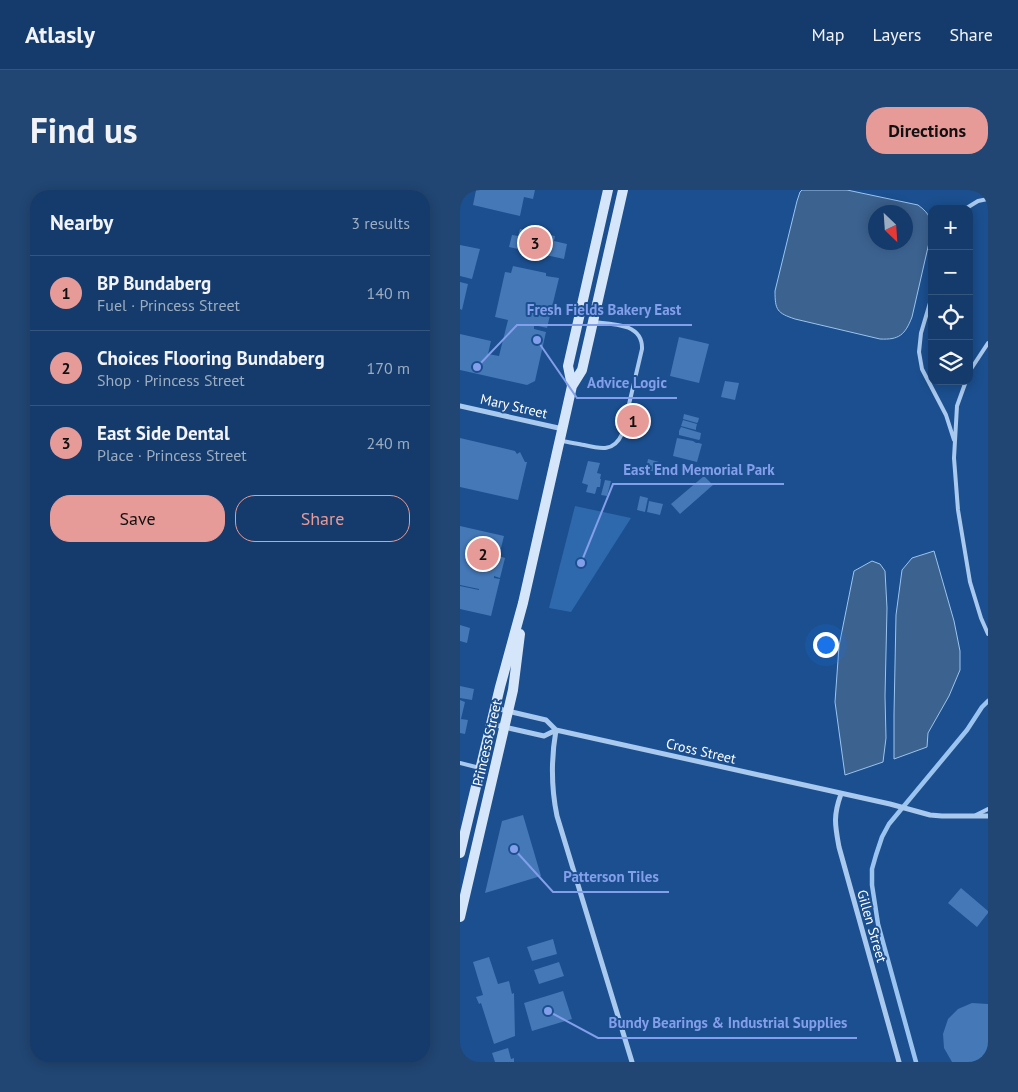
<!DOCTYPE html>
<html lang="en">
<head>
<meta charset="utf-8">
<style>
  body { margin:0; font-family:"PT Sans",sans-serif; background:#214673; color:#f1f3f6 }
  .controls { position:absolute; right:15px; top:15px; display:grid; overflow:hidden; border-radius:10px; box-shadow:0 2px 12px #0003 }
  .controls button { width:45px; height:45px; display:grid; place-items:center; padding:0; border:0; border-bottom:1px solid #33557e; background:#143b6b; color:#f1f3f6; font:25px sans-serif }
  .compass { position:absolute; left:408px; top:15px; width:45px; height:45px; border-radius:50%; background:#143b6b; box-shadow:0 2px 12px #0003; rotate:155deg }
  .you { position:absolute; left:365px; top:454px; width:18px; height:18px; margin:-12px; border:4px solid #fff; border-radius:50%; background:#1a73e8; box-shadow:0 0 0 8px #1a73e833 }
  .badge { display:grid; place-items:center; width:32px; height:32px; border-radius:50%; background:#e69b98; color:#111; font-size:16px; font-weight:700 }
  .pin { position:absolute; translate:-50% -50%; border:2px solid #fff; box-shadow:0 1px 5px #0006 }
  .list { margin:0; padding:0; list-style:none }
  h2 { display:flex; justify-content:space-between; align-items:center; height:65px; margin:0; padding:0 20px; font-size:21px }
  h2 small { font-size:16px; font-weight:400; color:#9dadc1 }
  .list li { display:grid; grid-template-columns:32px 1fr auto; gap:15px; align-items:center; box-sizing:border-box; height:75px; padding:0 20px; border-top:1px solid #33557e }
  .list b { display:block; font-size:19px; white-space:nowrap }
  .list p { margin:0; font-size:16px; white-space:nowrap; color:#9dadc1 }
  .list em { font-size:16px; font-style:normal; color:#9dadc1 }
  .actions { display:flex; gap:10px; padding:15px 20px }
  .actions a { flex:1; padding:11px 0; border:1px solid #e69b98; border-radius:20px; text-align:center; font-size:18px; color:#e69b98 }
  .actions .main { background:#e69b98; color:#111 }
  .icon { flex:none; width:28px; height:28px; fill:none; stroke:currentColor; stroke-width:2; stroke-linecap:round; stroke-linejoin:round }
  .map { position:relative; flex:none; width:528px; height:872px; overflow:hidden; border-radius:20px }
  header { display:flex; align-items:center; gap:30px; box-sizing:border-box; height:70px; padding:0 25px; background:#143b6b; border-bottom:1px solid #33557e }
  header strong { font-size:24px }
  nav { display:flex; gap:28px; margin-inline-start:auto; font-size:18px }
  .intro { display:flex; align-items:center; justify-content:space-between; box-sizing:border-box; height:120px; padding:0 30px }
  h1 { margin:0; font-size:35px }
  .button { padding:12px 22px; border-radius:20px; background:#e69b98; color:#111; font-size:18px; font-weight:700 }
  main { display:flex; gap:30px; padding:0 30px }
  aside { flex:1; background:#143b6b; border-radius:20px; box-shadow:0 2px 12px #0003 }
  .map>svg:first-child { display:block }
  .green { fill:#2e69ad }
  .water { fill:#3c6290; stroke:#9cc4f0; fill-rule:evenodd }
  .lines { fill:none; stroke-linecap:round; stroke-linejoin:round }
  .stream { stroke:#9cc4f0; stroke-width:4.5 }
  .building { fill:#4478b7 }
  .lane { stroke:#a9c9ee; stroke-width:4 }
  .street { stroke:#a9c9ee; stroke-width:5 }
  .secondary { stroke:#d6e6fa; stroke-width:10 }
  .labels { text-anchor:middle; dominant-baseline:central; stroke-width:4; stroke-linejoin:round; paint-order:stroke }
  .street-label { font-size:14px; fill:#fff; stroke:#1b4f8f }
  .leader { fill:none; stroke:#839eea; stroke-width:2 }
  .callout-dot { fill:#839eea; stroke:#1b4f8f; stroke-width:2 }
  .callout-label { font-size:15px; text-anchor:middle; font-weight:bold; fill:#839eea; stroke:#1b4f8f; stroke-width:4; stroke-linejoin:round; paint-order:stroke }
</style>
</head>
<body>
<header>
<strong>Atlasly</strong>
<nav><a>Map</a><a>Layers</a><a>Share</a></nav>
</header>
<div class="intro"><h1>Find us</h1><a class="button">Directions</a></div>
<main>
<aside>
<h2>Nearby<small>3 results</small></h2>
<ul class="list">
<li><span class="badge">1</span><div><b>BP Bundaberg</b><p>Fuel · Princess Street</p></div><em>140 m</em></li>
<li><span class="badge">2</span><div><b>Choices Flooring Bundaberg</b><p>Shop · Princess Street</p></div><em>170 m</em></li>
<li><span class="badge">3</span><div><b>East Side Dental</b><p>Place · Princess Street</p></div><em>240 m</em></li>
</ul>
<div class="actions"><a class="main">Save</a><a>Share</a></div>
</aside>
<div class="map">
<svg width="528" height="872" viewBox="0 0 528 872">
  <rect width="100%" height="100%" fill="#1b4f8f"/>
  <path class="green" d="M115,316L171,328L111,422L89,418Z"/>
  <path class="water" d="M342,0H387L458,15C470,24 472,29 471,44L452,127C445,145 439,150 420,149L335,129C317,123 315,120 315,101L337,11L340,2ZM416,22H446V52H416Z
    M474,361L494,431L500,461V480L489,506L468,543L467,557L434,569V524L436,425L442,380L452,368Z
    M412,371L420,374L425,381L427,418L425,506L426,548L423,572L385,585L375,512L379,456L394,381Z"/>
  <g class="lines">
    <path class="stream" d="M456,872L418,734L412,695V679L416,665L422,647L429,634L507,540L522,517L528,511"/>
  </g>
  <path class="building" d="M16,0H75L73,9L64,7L60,26L13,15Z
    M60,39L95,46L94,51L107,54L104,69L49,57L52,45L58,46Z
    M0,55L20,59L12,89L0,86Z
    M53,76L86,83V86L99,88L87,138L74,135V139L86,142L75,191L67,195L0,180V144L31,151L28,164L39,166L48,130L35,127L45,82L51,83Z
    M0,92L8,94L2,120L0,119Z
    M219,147L249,154L239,193L210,186Z
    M265,191L279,193L275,210L261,207Z
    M224,224L239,228L238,232L237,233L223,229Z
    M223,230L237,234L236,238V240L221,236Z
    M221,237L241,243L240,249L239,250L219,245V241Z
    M0,248L55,261L57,264L60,262L65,272H67L58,310L0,297Z
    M217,248L233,251L236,253H239L242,254L237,272L213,266Z
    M188,269L199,272L197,282L186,280Z
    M128,271L140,273L137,283L141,284L140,289H141L140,297H137L135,304L126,302L128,295L122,293Z
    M244,286L253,295L220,324L211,314Z
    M145,290L151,291L147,306L141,305Z
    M180,306L188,308L185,322L177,320Z
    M189,311L203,314L200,325L187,322Z
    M0,336L44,346L39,366L45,368L40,388L34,386V388L40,389L31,426L0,419V396L19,400V399L0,395Z
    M0,435L10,438L7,453L0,451Z
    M0,496L14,499L12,510L0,508Z
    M0,510L5,512L1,529L8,530L5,544L0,543Z
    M63,625L81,686L25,703L42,631Z
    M501,698L528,721V723L517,737L488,713Z
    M93,749L97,764L72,771L67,757Z
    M29,767L38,794L49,791L52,804L54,803L55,846L34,854L21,813L19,814L16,807L23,805L13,772Z
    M99,772L104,786L79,794L74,780Z
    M103,801L112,829L72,841L64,813Z
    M512,813L528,814V872H492L484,858L483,844L488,829L498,819Z
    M48,858L51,869L54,868V872H35L32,863Z"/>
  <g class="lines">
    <path class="lane" d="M505,19L518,11L528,9
      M472,106L461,143L459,162L462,179L486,225L494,250
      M509,182L528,153
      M506,191L497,216L494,268L498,320L510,392L521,428L528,444
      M101,251C109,252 117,254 124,255C141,259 154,262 162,244L182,159C183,133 152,134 133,132
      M0,573L20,578
      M516,625L528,619"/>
    <path class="street" d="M0,216L103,239
      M31,534L84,546L96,540L86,530L35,518
      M381,604C373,626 375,635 379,657L439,872
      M172,872L97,626C91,597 91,569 96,540L430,614L470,625L482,626H528"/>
    <path class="secondary" d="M112,196L108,176L148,0
      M0,663L40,497L63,413L112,196L122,180L163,0
      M0,727L53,500L60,444"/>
  </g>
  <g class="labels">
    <g class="street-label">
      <text transform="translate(54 216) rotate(13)">Mary Street</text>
      <text transform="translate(27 553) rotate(-77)">Princess Street</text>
      <text transform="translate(241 561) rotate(13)">Cross Street</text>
      <text transform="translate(412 736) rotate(74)">Gillen Street</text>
    </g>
  </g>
  <path class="leader" d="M17 177L57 135H232M77 150L117 208H217M121 373L153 294H324M54 659L93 702H209M88 821L138 848H397"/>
  <g class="callout-dot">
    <circle cx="17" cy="177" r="5"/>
    <circle cx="77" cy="150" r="5"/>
    <circle cx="121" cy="373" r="5"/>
    <circle cx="54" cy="659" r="5"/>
    <circle cx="88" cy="821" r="5"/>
  </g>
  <g class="callout-label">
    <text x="144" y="125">Fresh Fields Bakery East</text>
    <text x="167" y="198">Advice Logic</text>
    <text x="239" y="285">East End Memorial Park</text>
    <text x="151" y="692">Patterson Tiles</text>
    <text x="268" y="838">Bundy Bearings &amp; Industrial Supplies</text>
  </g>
</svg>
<div class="controls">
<button>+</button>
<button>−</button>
<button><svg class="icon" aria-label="locate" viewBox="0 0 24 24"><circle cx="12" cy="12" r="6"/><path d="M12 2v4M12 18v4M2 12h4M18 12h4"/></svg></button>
<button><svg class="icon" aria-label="layers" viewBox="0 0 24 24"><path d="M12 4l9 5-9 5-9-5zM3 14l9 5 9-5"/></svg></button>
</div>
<svg class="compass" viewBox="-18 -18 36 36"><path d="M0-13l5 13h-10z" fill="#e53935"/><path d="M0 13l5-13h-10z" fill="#9dadc1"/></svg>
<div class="you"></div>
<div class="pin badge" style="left:173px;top:231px">1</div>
<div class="pin badge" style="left:23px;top:364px">2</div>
<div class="pin badge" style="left:75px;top:53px">3</div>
</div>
</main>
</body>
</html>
